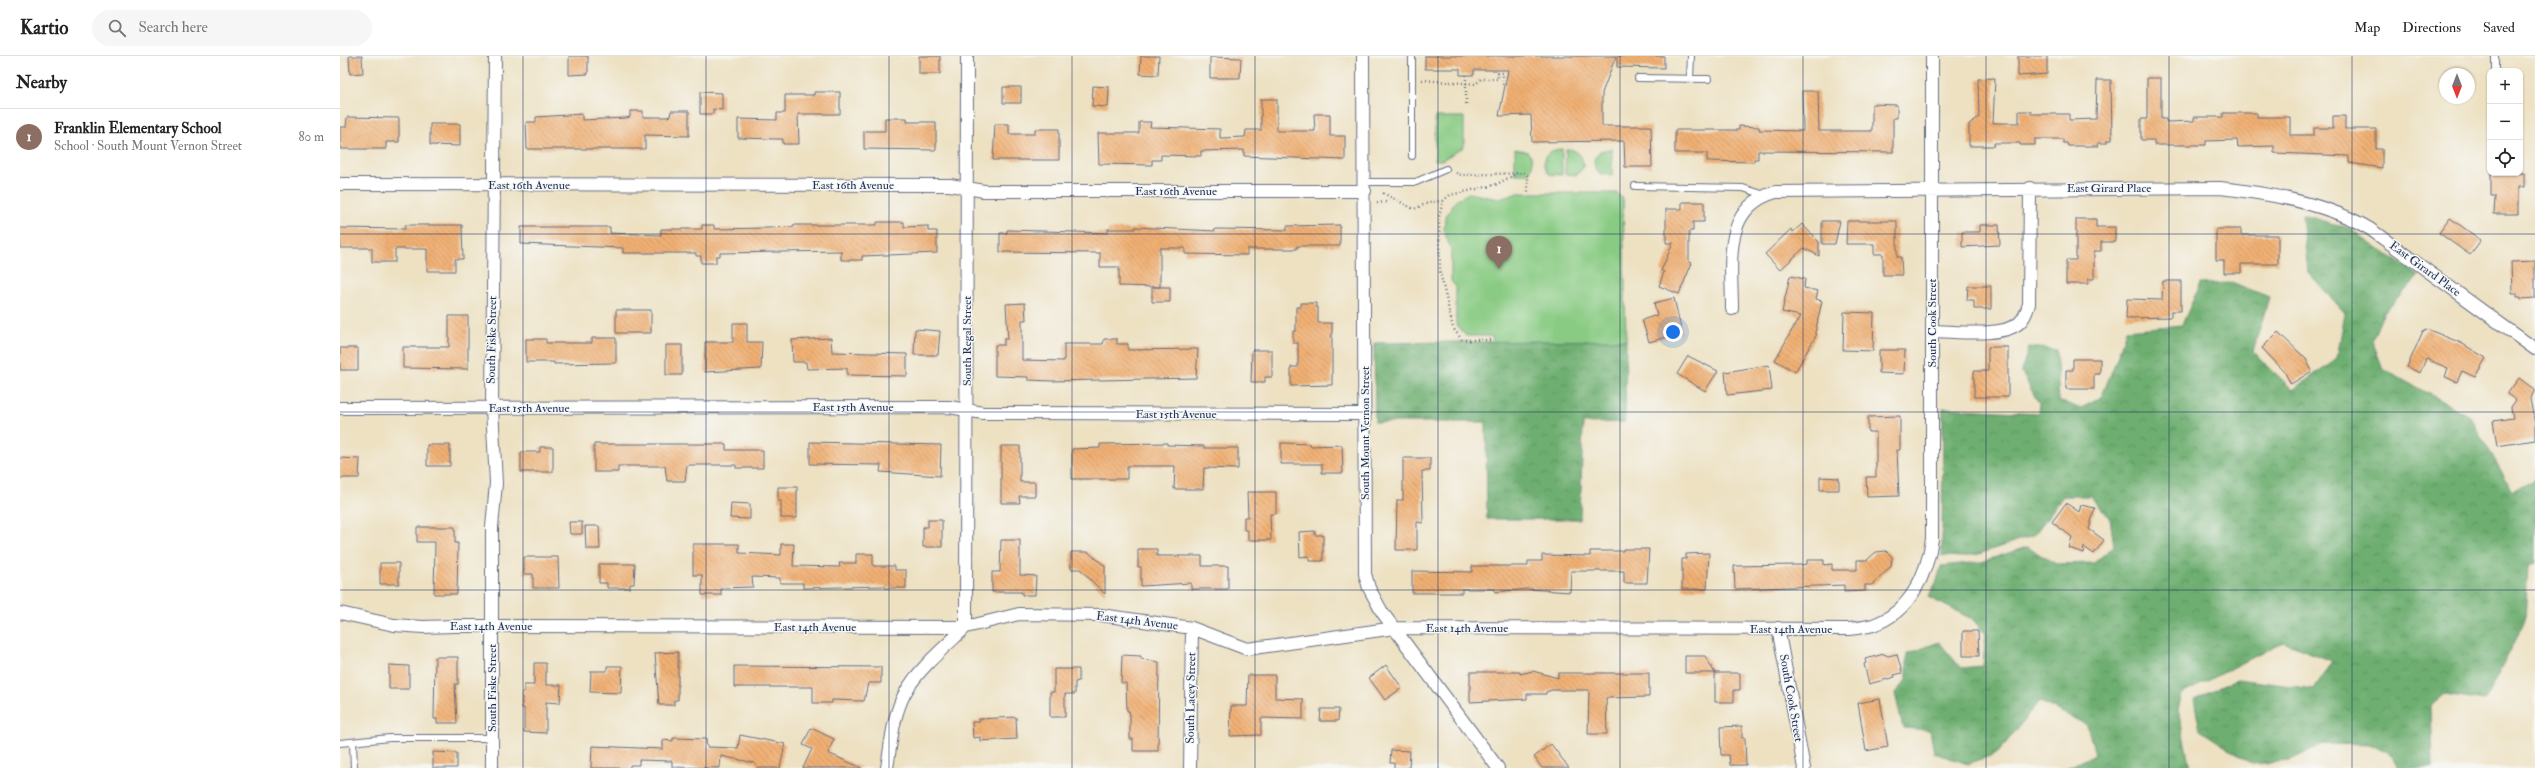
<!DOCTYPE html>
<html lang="en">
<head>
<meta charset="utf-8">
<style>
  body { margin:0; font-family:"IM FELL Double Pica",serif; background:#f6f6f6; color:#222 }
  .controls { position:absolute; right:12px; top:12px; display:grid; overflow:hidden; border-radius:8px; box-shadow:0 1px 3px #0004 }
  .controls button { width:36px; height:36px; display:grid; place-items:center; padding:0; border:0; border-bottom:1px solid #e0e0e0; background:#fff; color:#222; font:20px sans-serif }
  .compass { position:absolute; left:2099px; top:12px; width:36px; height:36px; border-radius:50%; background:#fff; box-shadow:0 1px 3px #0004; rotate:180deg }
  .you { position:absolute; left:1333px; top:276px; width:14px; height:14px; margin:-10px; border:3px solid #fff; border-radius:50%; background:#1a73e8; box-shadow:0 0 0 6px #1a73e833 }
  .badge { display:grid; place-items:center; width:26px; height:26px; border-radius:50%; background:#7c3aed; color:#fff; font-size:13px; font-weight:700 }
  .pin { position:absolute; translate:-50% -33px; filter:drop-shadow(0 1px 2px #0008) }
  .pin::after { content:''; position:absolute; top:21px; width:14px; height:12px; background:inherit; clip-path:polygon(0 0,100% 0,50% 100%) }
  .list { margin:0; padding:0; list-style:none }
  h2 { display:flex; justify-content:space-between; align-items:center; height:52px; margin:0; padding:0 16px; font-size:17px }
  h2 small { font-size:13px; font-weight:400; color:#767676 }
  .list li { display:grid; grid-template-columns:26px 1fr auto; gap:12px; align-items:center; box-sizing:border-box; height:56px; padding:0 16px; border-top:1px solid #e0e0e0 }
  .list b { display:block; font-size:15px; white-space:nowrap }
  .list p { margin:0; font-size:13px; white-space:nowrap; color:#767676 }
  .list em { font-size:13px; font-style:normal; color:#767676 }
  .icon { flex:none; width:22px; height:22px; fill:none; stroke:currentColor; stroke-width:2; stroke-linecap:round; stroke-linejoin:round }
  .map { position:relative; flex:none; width:2195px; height:712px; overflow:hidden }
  header { display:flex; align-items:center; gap:24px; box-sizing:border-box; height:56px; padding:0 20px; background:#fff; border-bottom:1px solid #e0e0e0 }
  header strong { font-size:19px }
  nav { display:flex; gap:22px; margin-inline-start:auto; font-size:14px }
  .search { width:280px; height:36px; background:#f6f6f6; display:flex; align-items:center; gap:10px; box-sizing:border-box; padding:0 14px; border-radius:22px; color:#767676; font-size:15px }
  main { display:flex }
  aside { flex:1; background:#fff }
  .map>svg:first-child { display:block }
  .green { fill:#89cb83; stroke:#527d70 }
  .forest { fill:url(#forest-crowns); stroke:#446f68 }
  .building { fill:url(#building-back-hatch) }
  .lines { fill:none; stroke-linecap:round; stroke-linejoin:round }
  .lane-casing { stroke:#646d81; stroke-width:8 }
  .street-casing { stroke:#646d81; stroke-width:14 }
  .path { stroke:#646d81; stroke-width:2.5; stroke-dasharray:1 3; stroke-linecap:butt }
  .lane { stroke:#fff; stroke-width:6 }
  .street { stroke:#fff; stroke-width:12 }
  .grid { fill:none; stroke:#1b2f5e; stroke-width:1; stroke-opacity:0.55 }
  .labels { text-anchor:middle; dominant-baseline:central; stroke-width:3; stroke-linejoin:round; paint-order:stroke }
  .street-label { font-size:12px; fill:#1b2f5e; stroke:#f6f6f2 }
</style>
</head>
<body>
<header>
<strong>Kartio</strong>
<div class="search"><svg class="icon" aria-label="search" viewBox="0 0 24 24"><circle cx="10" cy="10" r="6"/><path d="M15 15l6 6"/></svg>Search here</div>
<nav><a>Map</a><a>Directions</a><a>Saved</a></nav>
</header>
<main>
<aside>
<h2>Nearby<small></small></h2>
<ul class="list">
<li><span class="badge" style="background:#8d6e63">1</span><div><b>Franklin Elementary School</b><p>School · South Mount Vernon Street</p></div><em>80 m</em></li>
</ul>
</aside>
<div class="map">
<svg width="2195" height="712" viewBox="0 0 2195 712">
  <defs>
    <pattern id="forest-crowns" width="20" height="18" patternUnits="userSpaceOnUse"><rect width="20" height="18" fill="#6eaf71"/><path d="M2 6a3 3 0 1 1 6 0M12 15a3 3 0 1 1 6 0" fill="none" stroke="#5a8f60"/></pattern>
    <pattern id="building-back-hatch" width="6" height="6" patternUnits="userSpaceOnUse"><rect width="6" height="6" fill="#f1b073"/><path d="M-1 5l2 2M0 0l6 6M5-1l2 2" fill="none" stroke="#c29062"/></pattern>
  </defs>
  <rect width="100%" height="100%" fill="#f6f6f2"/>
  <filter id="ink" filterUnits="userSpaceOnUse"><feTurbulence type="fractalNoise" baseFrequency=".025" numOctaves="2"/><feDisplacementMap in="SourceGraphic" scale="8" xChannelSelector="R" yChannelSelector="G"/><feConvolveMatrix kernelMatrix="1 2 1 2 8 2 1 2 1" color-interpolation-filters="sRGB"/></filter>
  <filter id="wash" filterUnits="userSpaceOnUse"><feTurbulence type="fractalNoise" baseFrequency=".012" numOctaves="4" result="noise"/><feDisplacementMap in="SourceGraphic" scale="16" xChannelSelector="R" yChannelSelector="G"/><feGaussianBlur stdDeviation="0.9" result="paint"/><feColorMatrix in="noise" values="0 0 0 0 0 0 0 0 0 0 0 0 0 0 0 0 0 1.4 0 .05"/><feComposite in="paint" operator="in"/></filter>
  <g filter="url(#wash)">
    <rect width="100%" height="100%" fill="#ede1c2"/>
    <path class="green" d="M1095,61H1124V91L1102,104H1095Z
      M1175,93L1186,95C1194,101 1195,110 1188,118H1175Z
      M1222,93V119L1209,118L1204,109C1204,98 1211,93 1222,93Z
      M1226,93C1237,93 1244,100 1243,111L1237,119L1225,118Z
      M1272,93V119L1260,118L1255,111L1254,103L1260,95Z
      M1129,137L1159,143L1178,137H1277L1283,143L1286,284L1153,286L1152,280H1126L1116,269V231L1111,225V193L1104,175L1105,160L1117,143Z"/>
    <path class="forest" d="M1962,159L2009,172L2079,220L2043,258L2032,284L2043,313L2129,360L2173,435L2195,424V507L2188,509L2185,566L2145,644L2105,638L2091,650L2093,712H2059L2053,700L2032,689L1982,688L1949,705L1912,708L1860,674L1854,643L1897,623L1974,633L1992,605L1943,586L1842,638L1838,653L1850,712H1726L1755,699L1747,669L1699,645L1658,697L1628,708L1594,697L1590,674L1563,672L1555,637L1567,623V598L1599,586L1621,612L1643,610L1646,578L1632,563L1588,541L1597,525L1601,510L1641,506L1687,491L1716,508L1754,507L1774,490L1770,462L1750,440H1723L1694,479L1639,498L1622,501L1602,500L1603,352L1698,357L1699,348L1681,315L1689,291L1716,294L1719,345L1741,352L1761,342L1776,305L1786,274L1842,269L1860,228L1894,227L1929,241L1913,296L1953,334L1997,302L2005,257L1968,216Z
      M1286,284L1285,366L1243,367L1240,463H1147L1146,366H1035L1034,287Z"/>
    <g id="blocks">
      <path class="building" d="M9,0H22L23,17L10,18Z
        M229,0H248V18L229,19Z
        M579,0H600V18H579Z
        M801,0H819L818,19L800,18Z
        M1085,0H1276L1262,37V70H1311L1312,111H1285L1284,85L1192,86L1191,59L1159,60L1168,14H1134V19H1120V13H1085Z
        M1277,0H1324V12L1277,11Z
        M1678,0H1707V18L1678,20Z
        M870,1L901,2L900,22H870Z
        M1655,22L1653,67H1679V55H1691V58H1729V64L1756,63L1757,24H1771L1772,84H1767V87H1758V90H1728L1727,87H1723V83H1695V89H1680V87H1654V90H1629V68L1639,61L1638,23Z
        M1807,22H1821V63H1826V66L1854,65V61H1883V57H1917V61H1950V79H1974V72H1993V60H2005V73H2036V93H2042V112L2009,107V100L1934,97V90L1898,91L1897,84L1866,85V89H1814V84H1801V63H1807Z
        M753,30L769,31L768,51L752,50Z
        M663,31H681V47H663Z
        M1462,35H1478L1479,75H1532V48L1557,49V62H1553V96L1418,95V103H1414V106L1367,105V97H1335V74H1399V70L1419,71V74L1463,75Z
        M360,36L382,37V54L373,53V58H360Z
        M474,36H500V58H458L459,88H443V83H437L398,82V63L437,64V57H445V39H474Z
        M921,43H937V75H975L974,58H990V80H1005V104L904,100V94L861,95V100L821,99V104H812V109L759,108L758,77H799V66H811L810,71L880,73V82L905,81L906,74H921Z
        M290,55H303V61H327L330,60L331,55H349V80L305,79V93H187L186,66H196V61L242,58V64L286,62L290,61Z
        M7,61L59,62V86H46V93H0V71H6Z
        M545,62H567V66H596V94L524,93V75H545Z
        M90,68H120V90L90,89Z
        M655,68H669V78H695V73H719V104H653Z
        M2151,117H2184V131H2178V158H2154L2155,140H2151Z
        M1342,146H1364V166H1353V175H1349V206L1352,207L1339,238L1319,230L1324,216L1321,215L1333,187H1326V153H1342Z
        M2110,162L2141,184L2130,199L2099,177Z
        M1736,163H1756V171H1775V186H1761V195H1754V223H1748V228H1726V204H1736Z
        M1482,165H1500L1495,188H1482Z
        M1507,165H1557V201H1561L1562,219H1543V198H1534V188H1506Z
        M537,166H564V171L588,170V175H597V197L522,200V204H501V195L380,197V200H376V207H361V200H356V197H283V192L181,188V171H270V177L321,179V173H362V169H374V173L429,172L454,171V169H537Z
        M1462,168L1479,186V200L1464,192L1440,214L1425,198L1451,173L1453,176Z
        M65,169H122L123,203H115V215H87V193H55V206H32V192H0V172L65,173Z
        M1000,169V190H957V193H907V199L845,198V192H820V231L779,230V211H760V197L660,196V177H667V174L768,177V173H795V171L875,175V173L947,174V170Z
        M1640,169H1659L1660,189L1622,191V176H1640Z
        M1876,173H1901V179H1938V208H1901V217H1884V204H1876Z
        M2195,205V242L2181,243V241H2177V237H2172L2171,206Z
        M1450,220L1465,223L1464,232L1478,235L1476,243L1482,245L1475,277L1477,278L1455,316L1435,304L1460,260L1442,256Z
        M1823,225H1841V255H1831V261L1786,262L1787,243L1822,244Z
        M1628,230H1651V253H1634V244H1627Z
        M812,231H830V246H812Z
        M1334,242L1342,277L1309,286L1302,264L1317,259L1314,247Z
        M685,247L686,264H682V304L724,305V288H763L764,283H777V288H788V294L858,293L856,322L712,325L688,324V321L655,320V289H664V283H668L666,248Z
        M961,247H976V251H978V267H992V329L951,330V311H958V287H953V275H956V251H961Z
        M276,254H311V277H276Z
        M1504,256L1534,257L1533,295L1503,294Z
        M109,260H128V313L63,312V291H109Z
        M393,267H407V286H422L421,313L365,316V286H393Z
        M575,273L600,275L598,299H574Z
        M2087,273L2121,287L2146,302L2135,321L2122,315L2117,326L2105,321L2108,312L2086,303L2080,317L2067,311L2083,275Z
        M1938,276L1966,303L1972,315L1951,328L1944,315L1922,292Z
        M252,282H276V307L214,308V306H186V283H206V287H252Z
        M491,282L492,296L567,298V320L507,319V312L467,313L466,306H453L452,284Z
        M326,289H342V319H326Z
        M1648,291H1668V341H1634V315H1648Z
        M0,292H18V314H0Z
        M912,294H932V321H925V326H911Z
        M1539,294H1565L1564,318L1539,317Z
        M1348,300L1378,315L1365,335L1337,318Z
        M1733,303H1760V318H1754V333H1726V314H1733Z
        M1429,309L1432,334L1387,339L1385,316Z
        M2179,322L2195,334L2190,343L2195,369V384L2157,390L2153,365L2173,362L2171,351L2176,344L2167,338Z
        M1560,360V394H1557L1559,440L1527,441L1526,421H1536V376H1528V361Z
        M470,386L601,389L600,420L540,416L541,409L470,408Z
        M827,387V389L864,390V392H898V413L864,412L863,433H834L835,410H787V423H732V393L760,392V388Z
        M941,387L970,388V390L1002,389L1003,417H982V408H941Z
        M254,388H386V394H423V412H396V409H347L345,425H327L325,410H278V416H254Z
        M87,389H110V410H87Z
        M661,390H680V426H695V440H679L680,447H661Z
        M200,391H213V416H181V396H200Z
        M0,402L20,403L19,422H0Z
        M1063,402H1090V415H1082L1083,467L1077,466V494H1056L1057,444H1063Z
        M1480,421L1499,422V434H1480Z
        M438,431H457V462H441V445H438Z
        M907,436H936V458H930L931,484H908V474H904V461H908Z
        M391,447L410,448V463L390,462Z
        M1726,447L1739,456L1741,449L1755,452L1749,473L1764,484L1754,498L1744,491L1743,497L1729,492L1732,481L1712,466Z
        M588,464H602V491H583V471H588Z
        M229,466H242V478H230Z
        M245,470H259L260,493H246Z
        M77,471H115V487H118L117,538H94L95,486H77Z
        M975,475V479H983V505H969V500L960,501L959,476Z
        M661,484H680V519L696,520L695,539H682V536H652V516H660Z
        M353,488H399V497L441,499V488H454L453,510L500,511L499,507H516V498H533V510H555V514H566V532H545V530L463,532V527H440V522L412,521L413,531L381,532V539H362V519H353Z
        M798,493H817V500H862V510H888V533H851V527L801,530V511H798Z
        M1283,493H1309L1307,527H1284V515H1231L1230,536L1187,533L1155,536V533H1122V537H1072V515L1132,516V510H1188V505H1202V499L1250,500V495H1283Z
        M1546,495L1552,501L1551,510L1533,529H1525V535L1504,536V529L1395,533L1394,510L1460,509L1467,508V504H1484V509L1492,508V514H1517V504H1527L1536,496Z
        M731,496H748L765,510V538L740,513H731Z
        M1369,497L1367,533H1342V503H1346V498Z
        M184,501H218L219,532H193V518H184Z
        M40,507H59V528H40Z
        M259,508H295L294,528H290V532H267V527H259Z
        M1623,575H1638L1639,600H1623Z
        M338,596V644H334V649H319L315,597Z
        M1544,598L1548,600L1557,598L1562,617L1554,619L1555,621L1529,628L1524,608L1526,607L1525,603Z
        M782,599L801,600V603L819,606L818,695H793V683H790V660L789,655H787L786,627H781Z
        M1345,600H1365L1375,617H1345Z
        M95,601H118V628H115L117,667H97V663H94Z
        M194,607H206V629H221L220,647L206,646V677L184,676V652H182V636H184V629H194Z
        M49,609L69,610V633H49Z
        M1046,609L1062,632L1045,644L1029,622Z
        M267,610H282L281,637L250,636L251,615H267Z
        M394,610L541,611V627H528L524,645L492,644V647H473V631H394Z
        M714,613H739V625L735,626V638H725V661H710V636H714Z
        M1193,615L1218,622V617H1309V641L1266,642L1267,678H1248L1249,634H1212L1206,636V638H1187V643L1130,646V616H1180V618Z
        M1375,617H1400V634H1394V646H1375Z
        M908,619H935V642L963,643V663L921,662V679L890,680L891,650H907Z
        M1540,643L1548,691L1526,695L1518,647Z
        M981,653H999L998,665H980Z
        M676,661L677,683L640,685V681L633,682L632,666H639V663Z
        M1402,670V682H1405L1406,709H1390L1389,699H1381L1380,671Z
        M471,672L494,683L488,697L522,712H463L472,693L463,689Z
        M400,679L445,688L440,712H418L415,707L381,700L380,712L332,711V705L299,704V709H290V712H251L252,690L323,693V684L333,685V682L366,683L367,691L398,692Z
        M1211,688L1229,712H1202L1194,701Z
        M1051,694L1070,695L1069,712H1054V707H1050Z
        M93,696L117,697V712H93Z"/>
    </g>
  </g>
  <g filter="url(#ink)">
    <use href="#blocks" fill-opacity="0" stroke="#646d81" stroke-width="1"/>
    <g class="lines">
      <g class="lane-casing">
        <path id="lane" d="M2155,0V15
          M1298,22L1368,23
          M1350,22L1351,0
          M1072,100V0
          M1025,126H1076L1106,113
          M1295,130L1403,132L1425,139
          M0,687L50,682H152
          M13,687L14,712"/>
      </g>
      <g class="street-casing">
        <path id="street" d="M1023,0L1025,518L1029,532L1042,556L1158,712
          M0,128L610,129L644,135H1025
          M1392,253C1392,208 1381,151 1436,136L1880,132C1927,137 1989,148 2030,173L2195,293
          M1592,275C1615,275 1661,282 1679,267C1684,263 1687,255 1689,248L1690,132
          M0,352L610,351L643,357L1025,358
          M0,557L54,569L83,571L114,570L626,571L679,558L761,559L852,572L907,593L1055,572L1509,573C1517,572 1526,571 1533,569C1570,556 1587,519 1592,483V0
          M626,571L627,0
          M1438,572L1464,712
          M152,712V471L156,427L152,352L155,0
          M547,712C551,687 553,659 565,637C579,612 605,591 626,571
          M850,712L852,572"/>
      </g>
      <path class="path" d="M1126,19V50
        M1082,24L1136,28L1141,23H1158V17H1163V30H1165
        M1116,117L1121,119L1184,117L1188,120V137
        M1043,137L1074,153L1090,146L1103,145
        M1037,147L1047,146L1052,143
        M1150,284H1122L1113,272L1100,216L1099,161L1103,145L1110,139L1155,129L1178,117"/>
      <use href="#lane" class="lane"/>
      <use href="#street" class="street"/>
    </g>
  </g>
  <path class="grid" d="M183,0V712M366,0V712M549,0V712M732,0V712M915,0V712M1098,0V712M1280,0V712M1463,0V712M1646,0V712M1829,0V712M2012,0V712M0,178H2195M0,356H2195M0,534H2195"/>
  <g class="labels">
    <g class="street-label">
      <text x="189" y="129">East 16th Avenue</text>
      <text x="513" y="129">East 16th Avenue</text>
      <text x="1769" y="132">East Girard Place</text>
      <text x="836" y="135">East 16th Avenue</text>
      <text transform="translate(2085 213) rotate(36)">East Girard Place</text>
      <text transform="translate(1592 267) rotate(-90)">South Cook Street</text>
      <text transform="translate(152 284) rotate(-89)">South Fiske Street</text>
      <text transform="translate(627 285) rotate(-90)">South Regal Street</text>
      <text x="513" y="351">East 15th Avenue</text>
      <text x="189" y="352">East 15th Avenue</text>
      <text x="836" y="358">East 15th Avenue</text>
      <text transform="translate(1025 377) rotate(-90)">South Mount Vernon Street</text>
      <text transform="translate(797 565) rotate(7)">East 14th Avenue</text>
      <text x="151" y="570">East 14th Avenue</text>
      <text x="475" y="571">East 14th Avenue</text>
      <text x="1127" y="572">East 14th Avenue</text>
      <text x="1451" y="573">East 14th Avenue</text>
      <text transform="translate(152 632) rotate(-90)">South Fiske Street</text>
      <text transform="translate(851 642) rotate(-89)">South Lacey Street</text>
      <text transform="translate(1451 642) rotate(80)">South Cook Street</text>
    </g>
  </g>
</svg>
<div class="controls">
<button>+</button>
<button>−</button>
<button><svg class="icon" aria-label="locate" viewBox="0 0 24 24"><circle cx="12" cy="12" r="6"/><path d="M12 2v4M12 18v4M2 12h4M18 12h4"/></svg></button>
</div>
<svg class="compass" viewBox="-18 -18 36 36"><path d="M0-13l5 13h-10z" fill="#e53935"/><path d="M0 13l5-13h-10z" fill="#767676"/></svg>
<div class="you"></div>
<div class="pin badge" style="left:1159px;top:213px;background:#8d6e63">1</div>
</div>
</main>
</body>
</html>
